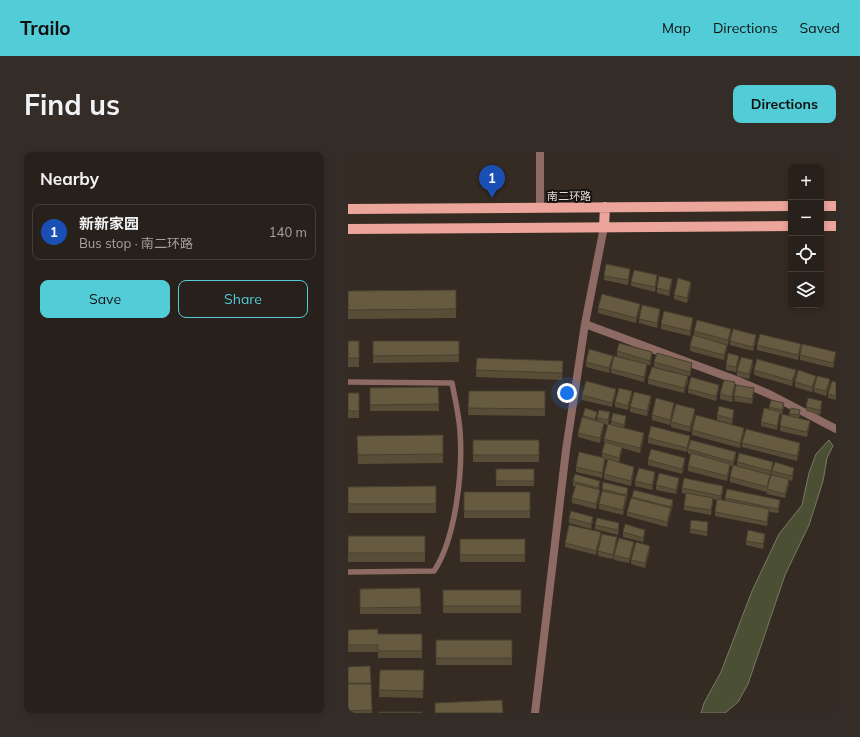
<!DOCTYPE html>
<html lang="en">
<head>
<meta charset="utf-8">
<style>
  body { margin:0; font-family:Mulish,"Noto Sans SC",sans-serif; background:#342d27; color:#f1f3f6 }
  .controls { position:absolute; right:12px; top:12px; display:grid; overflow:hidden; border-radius:8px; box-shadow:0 2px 6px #0003 }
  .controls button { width:36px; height:36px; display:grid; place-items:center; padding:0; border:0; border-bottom:1px solid #443e39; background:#28201a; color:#f1f3f6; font:20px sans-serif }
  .you { position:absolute; left:219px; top:241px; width:14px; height:14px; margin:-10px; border:3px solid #fff; border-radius:50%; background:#1a73e8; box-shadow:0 0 0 6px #1a73e833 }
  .badge { display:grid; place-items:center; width:26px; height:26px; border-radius:50%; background:#52ccd6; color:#fff; font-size:13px; font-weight:700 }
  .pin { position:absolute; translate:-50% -33px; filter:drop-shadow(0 1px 2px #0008) }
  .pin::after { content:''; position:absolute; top:21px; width:14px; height:12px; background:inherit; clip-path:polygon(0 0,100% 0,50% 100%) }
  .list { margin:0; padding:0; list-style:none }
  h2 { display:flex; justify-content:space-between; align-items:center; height:52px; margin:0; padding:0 16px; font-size:17px }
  h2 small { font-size:13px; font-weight:400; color:#a5a3a2 }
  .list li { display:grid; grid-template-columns:26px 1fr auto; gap:12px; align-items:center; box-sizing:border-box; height:56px; margin:0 8px 8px; padding:0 8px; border:1px solid #443e39; border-radius:8px }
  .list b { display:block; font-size:15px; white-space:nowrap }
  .list p { margin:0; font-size:13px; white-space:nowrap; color:#a5a3a2 }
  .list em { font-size:13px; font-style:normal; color:#a5a3a2 }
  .actions { display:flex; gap:8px; padding:12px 16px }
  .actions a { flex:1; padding:9px 0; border:1px solid #52ccd6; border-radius:8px; text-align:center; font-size:14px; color:#52ccd6 }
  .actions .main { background:#52ccd6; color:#111 }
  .icon { flex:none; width:22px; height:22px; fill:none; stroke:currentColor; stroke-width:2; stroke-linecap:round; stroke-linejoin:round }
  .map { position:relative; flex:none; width:488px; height:561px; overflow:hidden; border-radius:8px }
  header { display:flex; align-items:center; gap:24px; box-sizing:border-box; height:56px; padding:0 20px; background:#52ccd6; color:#111 }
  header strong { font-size:19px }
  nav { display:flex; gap:22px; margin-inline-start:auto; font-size:14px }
  .intro { display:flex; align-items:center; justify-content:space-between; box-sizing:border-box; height:96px; padding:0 24px }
  h1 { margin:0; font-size:28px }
  .button { padding:10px 18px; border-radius:8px; background:#52ccd6; color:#111; font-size:14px; font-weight:700 }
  main { display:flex; gap:24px; padding:0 24px }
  aside { flex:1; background:#28201a; border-radius:8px; box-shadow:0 2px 6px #0003 }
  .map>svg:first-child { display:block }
  .water { fill:#4b5035; stroke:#787965 }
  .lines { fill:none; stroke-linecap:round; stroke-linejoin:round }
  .service { stroke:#8d6a64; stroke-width:5.5 }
  .minor { stroke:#8d6a64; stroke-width:8 }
  .primary { stroke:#eca59a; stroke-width:10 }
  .wall { fill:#584e38 }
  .shaded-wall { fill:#47402e }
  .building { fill:#665b41; stroke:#47402e }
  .labels { text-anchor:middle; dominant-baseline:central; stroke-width:4; stroke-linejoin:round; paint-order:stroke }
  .street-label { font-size:11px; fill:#e2dad5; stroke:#1a1411 }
</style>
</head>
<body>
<header>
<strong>Trailo</strong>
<nav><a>Map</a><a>Directions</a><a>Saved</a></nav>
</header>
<div class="intro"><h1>Find us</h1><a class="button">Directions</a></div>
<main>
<aside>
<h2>Nearby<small></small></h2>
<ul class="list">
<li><span class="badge" style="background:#1a4fb4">1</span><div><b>新新家园</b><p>Bus stop · 南二环路</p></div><em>140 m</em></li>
</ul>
<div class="actions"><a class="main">Save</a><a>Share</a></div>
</aside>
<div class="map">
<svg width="488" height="561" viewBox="0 0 488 561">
  <rect width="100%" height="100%" fill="#362b22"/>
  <path class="water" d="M481,288L485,294L479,306L475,329L461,373L437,423L400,532L390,550L377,561H353L356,551L373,520L404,439L431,382L454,353L461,321L468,302Z"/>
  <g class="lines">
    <path class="service" d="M0,230L104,231C107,247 111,263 112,279C115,319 108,386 86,419L0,420"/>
    <path class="minor" d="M192,0V56
      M237,172L388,228L421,242L488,277
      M187,561L218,298L237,172L256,75"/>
    <path class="primary" d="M473,54H488
      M0,57L443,54
      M473,74H488
      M256,75L257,55
      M0,77L443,74"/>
  </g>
  <path class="wall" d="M282,122L280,133L256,128V124Z
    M309,128L307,140L283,134V130Z
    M324,132L321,144L309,141V136Z
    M343,135L339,151L326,147V143Z
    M108,138V166L0,167V139Z
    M250,156L292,157L288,171L250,161Z
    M312,162L309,176L291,171V167Z
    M345,170L342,184L313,177V172Z
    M346,179L383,182L380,193L346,184Z
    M408,188L405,199L382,193V189Z
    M0,189H11V215H0Z
    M25,189H111V210L25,211Z
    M409,193L453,197L450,208L409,198Z
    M342,194L379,197L376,208L342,199Z
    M269,199L304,205L302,213H299V217L296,230L263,221V217L280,207L269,204Z
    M452,203L488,204L485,216L452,208Z
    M129,206L215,209L214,228L128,225Z
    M265,208L261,221L238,215V210Z
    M391,208L388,220L378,218V213Z
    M306,210L344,215L342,224L306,215Z
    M405,213L401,227L389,224V219Z
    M406,218L448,222L444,234L406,223Z
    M300,227L340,229L336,241L300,232Z
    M468,229L464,240L447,235V230Z
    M488,230V248L480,246V242Z
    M482,232L478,244L466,240V236Z
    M90,235L91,259H22V236Z
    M387,235L384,250L372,247V242Z
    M340,237H371L368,249L340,241Z
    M121,239H197V264L120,263Z
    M0,241H11V266H0Z
    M268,241L264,255L234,248V243Z
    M406,241L404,252L386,249V244Z
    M284,243L280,258L267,255V250Z
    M303,249L299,264L282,260V255Z
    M474,254L472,263L458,259V255Z
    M326,255L322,273L304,268V263Z
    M421,255H436L434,262H432L429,278L413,274V270L421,257Z
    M347,262L342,280L323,275V270Z
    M441,262L452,263L451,266L462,273L459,285L432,279V274L441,264Z
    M369,263H386L384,272L369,268Z
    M235,264H249L247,269H249V266L262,265L260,272L263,273V269L278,268L276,276L296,286L292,301L274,296V299L271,310L286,319L283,334L256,327V322L260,308L257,307V311L254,326L228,320V315L254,306V301L256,292V287L259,273L256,272V276L252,291L230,285V281Z
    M344,278L396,281L392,296L344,283Z
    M95,283V311L10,312L9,284Z
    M300,286L342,289L339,300L300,291Z
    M125,288H191V310H125Z
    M394,291L452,296L449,309L394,295Z
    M340,297L388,305L385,313L389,314V310L425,315L423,323H422L419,340L382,330V325L385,314H382V317L379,329L340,319V314L343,302H340Z
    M300,308L337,310L334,322L300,313Z
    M148,317H186V334H148Z
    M424,319L446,320L444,329L441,328V332L437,346L419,342V337L424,323Z
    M307,325L304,338L287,334V329Z
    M225,329L252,333L251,338L252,343L248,357L224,351V346L228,335L225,334Z
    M331,331L328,342L308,338V333Z
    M88,334V361H0V335Z
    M334,336L375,339L373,348L377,349V346L432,353L430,361L421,360L419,374L367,364V360L369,348L365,347L363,363L336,358V354L338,342L334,341Z
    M254,337L280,341L275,363L251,357V352L254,340Z
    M116,340H182V366H116Z
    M284,345L325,353L319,375L279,364V360Z
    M221,366L245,369L243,377L221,371Z
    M247,373L271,376L270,383L247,377Z
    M360,375L359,384L342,381V377Z
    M275,380L297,382L295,390L275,385Z
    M0,384H77V410H0Z
    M253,385L248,403L217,395V391Z
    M417,386L415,397L398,393V389Z
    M112,387H177V410H112Z
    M269,390L265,407L250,404V399Z
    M286,394L281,411L266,408V403Z
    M302,398L297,416L283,412V408Z
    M72,436L73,462H12V437Z
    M95,438H173V461H95Z
    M0,478L30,482H74V506H30V500H0Z
    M88,488H164V513H88Z
    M22,514L24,561H0V515Z
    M32,518H76L75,546L31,545Z"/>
  <path class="shaded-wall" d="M282,117V122L280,133V128Z
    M309,123V128L307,140V135Z
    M324,127V132L321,144V139Z
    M343,130V135L339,151V146Z
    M292,152V157L288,171V166Z
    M312,157V162L309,176V171Z
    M345,166V170L342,184V179Z
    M383,177V182L380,193V188Z
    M408,183V188L405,199V195Z
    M453,192V197L450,208V203Z
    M379,193V197L376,208V203Z
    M304,200V205L302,213V209Z
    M488,200V204L485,216V211Z
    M265,204V208L261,221V216Z
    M391,204V208L388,220V215Z
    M405,208V213L401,227V222Z
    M344,211V215L342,224V220Z
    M299,212V217L296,230V225Z
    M448,218V222L444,234V229Z
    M340,224V229L336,241V236Z
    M468,224V229L464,240V235Z
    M482,227V232L478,244V239Z
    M387,230V235L384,250V245Z
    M371,233V237L368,249V244Z
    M406,236V241L404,252V247Z
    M268,237V241L264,255V251Z
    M284,239V243L280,258V254Z
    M303,244V249L299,264V259Z
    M474,249V254L472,263V258Z
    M326,251V255L322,273V268Z
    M436,251V255L434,262V258Z
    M347,257V262L342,280V275Z
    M386,258V263L384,272V267Z
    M249,260V264L247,272V267Z
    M262,260V265L260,273V268Z
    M432,260V264L429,278V274Z
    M278,264V268L276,277V273Z
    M462,269V273L459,285V280Z
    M256,271V276L252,291V286Z
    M396,276V281L392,296V291Z
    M296,281V286L292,301V296Z
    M342,284V289L339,300V296Z
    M452,291V296L449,309V304Z
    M274,295V299L271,310V306Z
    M388,300V305L385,314V310Z
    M257,306V311L254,326V321Z
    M337,306V310L334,322V317Z
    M425,310V315L423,323V319Z
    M382,312V317L379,329V324Z
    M286,315V319L283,334V329Z
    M446,316V320L444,329V324Z
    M307,320V325L304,338V333Z
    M422,323V327L419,340V335Z
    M331,326V331L328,342V338Z
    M441,327V332L437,346V342Z
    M252,329V333L250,341V336Z
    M375,334V339L373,349V344Z
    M280,336V341L275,363V358Z
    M252,338V343L248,357V352Z
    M365,346V350L363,363V358Z
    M325,348V353L319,375V370Z
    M432,348V353L430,361V357Z
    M421,357V362L419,374V370Z
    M245,365V369L243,377V372Z
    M271,371V376L270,383V378Z
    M297,378V382L295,390V386Z
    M253,380V385L248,403V399Z
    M417,382V386L415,397V392Z
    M269,385V390L265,407V403Z
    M286,390V394L281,411V407Z
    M302,394V398L297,416V411Z"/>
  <path class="building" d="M258,112L282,117L280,128L256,124Z
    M286,118L309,123L307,135L283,130Z
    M311,124L324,127L321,139L309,136Z
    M330,126L343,130L339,146L326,143Z
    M108,138V157L0,158V139Z
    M254,142L292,152L288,166L250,156Z
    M294,153L312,157L309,171L291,167Z
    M316,159L345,166L342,179L313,172Z
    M349,168L383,177L380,188L346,179Z
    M385,177L408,183L405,195L382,189Z
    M412,182L453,192L450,203L409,193Z
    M345,183L379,193L376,203L342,194Z
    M0,189H11V206H0Z
    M25,189H111V203L25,204Z
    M271,191L304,200L302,209L269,199Z
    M454,192L488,200L485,211L452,203Z
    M241,197L265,204L261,216L238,210Z
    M309,201L344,211L342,220L306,210Z
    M380,201L391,204L388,215L378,213Z
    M266,204L299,212L296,225L263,217Z
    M393,205L405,208L401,222L389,219Z
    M129,206L215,209L214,221L128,218Z
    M409,207L448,218L444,229L406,218Z
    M304,215L340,224L336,236L300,227Z
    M450,218L468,224L464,235L447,230Z
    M469,224L482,227L478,239L466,236Z
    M343,225L371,233L368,244L340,237Z
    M376,228L387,230L384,245L372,242Z
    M238,229L268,237L264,251L234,243Z
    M484,229L488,230V244L480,242Z
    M388,233L406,236L404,247L386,244Z
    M90,235L91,252L22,253V236Z
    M271,236L284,239L280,254L267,250Z
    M121,239H197V257L120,256Z
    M286,240L303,244L299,259L282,255Z
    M0,241H11V259H0Z
    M308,246L326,251L322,268L304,263Z
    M460,246L474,249L472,258L458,255Z
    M423,248L436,251L434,258L421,255Z
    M328,252L347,257L342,275L323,270Z
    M371,254L386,258L384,267L369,263Z
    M237,256L249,260L247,267L235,264Z
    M416,256L432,260L429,274L413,270Z
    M443,256L452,258L451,263L441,262Z
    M251,258L262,260L260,268L249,266Z
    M265,261L278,264L276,273L263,269Z
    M434,262L462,269L459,280L432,274Z
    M348,263L396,276L392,291L344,278Z
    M234,265L256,271L252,286L230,281Z
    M260,272L296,281L292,296L256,287Z
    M303,274L342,284L339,296L300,286Z
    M398,277L452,291L449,304L394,291Z
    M95,283V302L10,303L9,284Z
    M125,288H191V303H125Z
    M343,288L388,300L385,310L340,297Z
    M257,290L274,295L271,306L254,301Z
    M303,297L337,306L334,317L300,308Z
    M231,300L257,306L254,321L228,315Z
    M343,301L382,312L379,324L340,314Z
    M391,301L425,310L423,319L389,310Z
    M260,307L286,315L283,329L256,322Z
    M427,310L446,316L444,324L424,319Z
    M385,313L422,323L419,335L382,325Z
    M291,316L307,320L304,333L287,329Z
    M148,317H186V329H148Z
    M311,321L331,326L328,338L308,333Z
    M227,322L252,329L250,336L225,329Z
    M423,323L441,327L437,342L419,337Z
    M336,326L375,334L373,344L334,336Z
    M255,330L280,336L278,343L254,337Z
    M228,332L252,338L248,352L224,346Z
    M88,334V352H0V335Z
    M379,337L432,348L430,357L377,346Z
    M286,338L325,348L323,355L284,345Z
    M254,339L278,344L275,358L251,352Z
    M116,340H182V359H116Z
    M338,341L365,346L363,358L336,354Z
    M283,346L323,356L319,370L279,360Z
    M369,347L421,357L419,370L367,360Z
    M223,359L245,365L243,372L221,366Z
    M249,366L271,371L270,378L247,373Z
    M343,368L360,370L359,380L342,377Z
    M277,372L297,378L295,386L275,380Z
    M221,373L253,380L248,399L217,391Z
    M400,378L417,382L415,392L398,389Z
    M254,382L269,385L265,403L250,399Z
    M0,384H77V401H0Z
    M271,386L286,390L281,407L266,403Z
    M112,387H177V403H112Z
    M288,390L302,394L297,411L283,408Z
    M72,436L73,455L12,456V437Z
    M95,438H173V454H95Z
    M30,477V482H74V499H30V493H0V478Z
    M88,488H164V506H88Z
    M22,514L23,531H0V515Z
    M32,518H76L75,539L31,538Z
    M0,532H23L24,558L0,559Z
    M154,548L155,561H87V551Z
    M31,560H74V561H31Z"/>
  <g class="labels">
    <g class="street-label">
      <text x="221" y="44">南二环路</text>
    </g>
  </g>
</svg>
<div class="controls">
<button>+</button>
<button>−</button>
<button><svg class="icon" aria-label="locate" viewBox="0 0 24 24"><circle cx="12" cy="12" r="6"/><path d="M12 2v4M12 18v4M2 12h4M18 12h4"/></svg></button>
<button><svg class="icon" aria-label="layers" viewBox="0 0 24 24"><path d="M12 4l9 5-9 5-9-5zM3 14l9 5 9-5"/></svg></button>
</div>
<div class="you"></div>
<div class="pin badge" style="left:144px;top:46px;background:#1a4fb4">1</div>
</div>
</main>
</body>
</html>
